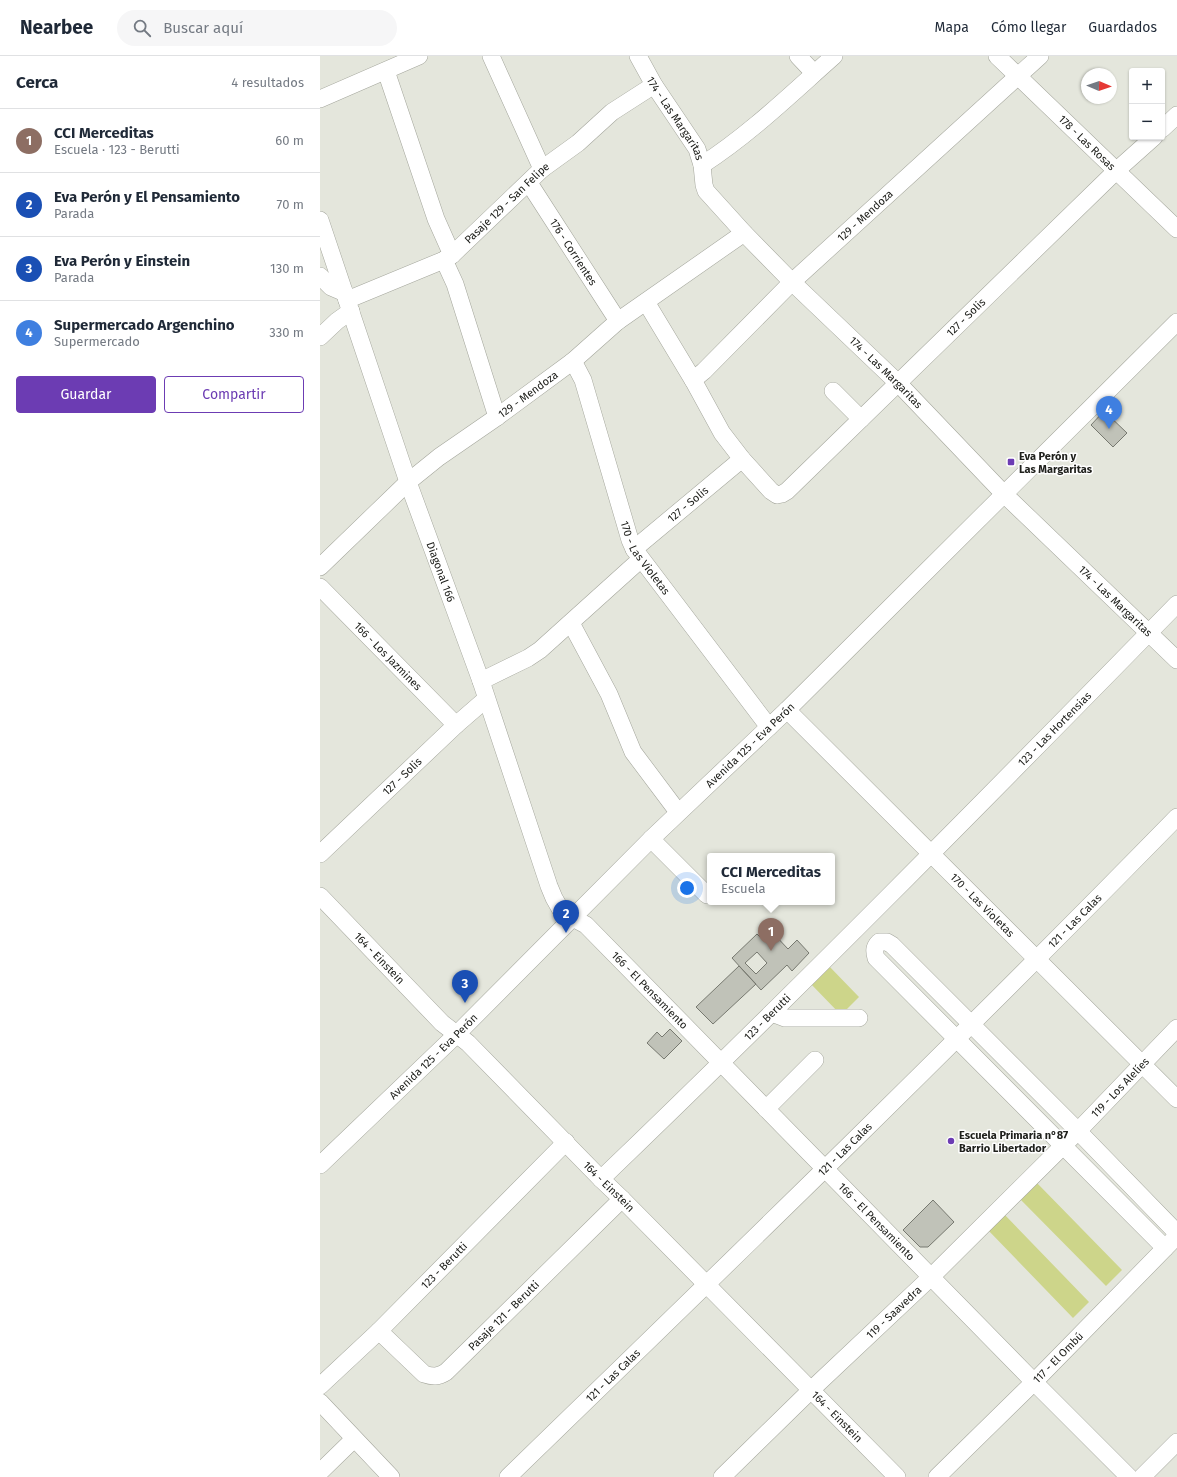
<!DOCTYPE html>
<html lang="es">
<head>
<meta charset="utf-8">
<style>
  body { margin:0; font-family:"Fira Sans",sans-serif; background:#f6f6f7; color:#1f2937 }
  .controls { position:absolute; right:12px; top:12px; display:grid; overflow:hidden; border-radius:4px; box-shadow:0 1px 3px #0004 }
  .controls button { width:36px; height:36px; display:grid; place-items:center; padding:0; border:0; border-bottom:1px solid #e0e1e3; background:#fff; color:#1f2937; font:20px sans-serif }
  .compass { position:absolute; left:761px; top:12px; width:36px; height:36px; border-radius:50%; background:#fff; box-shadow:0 1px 3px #0004; rotate:92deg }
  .you { position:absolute; left:367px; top:832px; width:14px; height:14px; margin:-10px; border:3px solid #fff; border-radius:50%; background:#1a73e8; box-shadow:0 0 0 6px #1a73e833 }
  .badge { display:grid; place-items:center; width:26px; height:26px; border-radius:50%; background:#6c3cb3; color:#fff; font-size:13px; font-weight:700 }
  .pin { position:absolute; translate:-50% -33px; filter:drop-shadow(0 1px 2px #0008) }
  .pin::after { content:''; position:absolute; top:21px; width:14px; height:12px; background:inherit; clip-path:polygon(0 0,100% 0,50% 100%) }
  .popup { position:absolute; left:387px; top:797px; width:128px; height:52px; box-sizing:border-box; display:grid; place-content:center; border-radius:4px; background:#fff; filter:drop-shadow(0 1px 3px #0005); font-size:13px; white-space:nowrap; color:#747a83 }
  .popup b { font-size:15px; color:#1f2937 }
  .popup::after { content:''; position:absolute; left:50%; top:100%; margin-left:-8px; border:8px solid transparent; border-top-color:#fff }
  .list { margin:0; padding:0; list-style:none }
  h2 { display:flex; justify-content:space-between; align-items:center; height:52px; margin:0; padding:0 16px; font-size:17px }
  h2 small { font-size:13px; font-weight:400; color:#747a83 }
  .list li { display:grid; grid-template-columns:26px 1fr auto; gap:12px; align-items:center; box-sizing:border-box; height:64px; padding:0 16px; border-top:1px solid #e0e1e3 }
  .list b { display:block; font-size:15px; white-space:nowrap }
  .list p { margin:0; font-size:13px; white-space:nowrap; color:#747a83 }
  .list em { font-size:13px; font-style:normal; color:#747a83 }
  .actions { display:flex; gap:8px; padding:12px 16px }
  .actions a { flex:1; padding:9px 0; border:1px solid #6c3cb3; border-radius:4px; text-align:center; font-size:14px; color:#6c3cb3 }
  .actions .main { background:#6c3cb3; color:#fff }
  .icon { flex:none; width:22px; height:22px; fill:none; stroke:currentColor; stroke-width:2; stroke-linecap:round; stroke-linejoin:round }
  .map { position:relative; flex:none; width:857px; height:1421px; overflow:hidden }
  header { display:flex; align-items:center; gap:24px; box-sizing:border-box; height:56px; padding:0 20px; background:#fff; border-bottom:1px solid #e0e1e3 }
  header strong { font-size:19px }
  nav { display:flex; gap:22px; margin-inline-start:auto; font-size:14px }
  .search { width:280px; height:36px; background:#f6f6f7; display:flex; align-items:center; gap:10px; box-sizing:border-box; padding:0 14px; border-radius:22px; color:#747a83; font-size:15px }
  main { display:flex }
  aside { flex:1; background:#fff }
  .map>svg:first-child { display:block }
  .green { fill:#cdd58a }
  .building { fill:#c0c2b8; stroke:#777970; fill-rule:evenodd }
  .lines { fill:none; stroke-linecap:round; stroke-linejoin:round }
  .minor-casing { stroke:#a4a69c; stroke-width:18 }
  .minor { stroke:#fff; stroke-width:17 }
  .poi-dot { fill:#6c3cb3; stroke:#fff; stroke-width:1.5 }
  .labels { text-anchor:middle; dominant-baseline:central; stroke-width:3; stroke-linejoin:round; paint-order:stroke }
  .street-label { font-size:11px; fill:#20211d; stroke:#fff }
  .poi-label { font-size:11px; font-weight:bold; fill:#20211d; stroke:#fff; text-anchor:start }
</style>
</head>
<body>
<header>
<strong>Nearbee</strong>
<div class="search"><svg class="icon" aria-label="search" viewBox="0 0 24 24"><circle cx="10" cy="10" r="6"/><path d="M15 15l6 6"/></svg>Buscar aquí</div>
<nav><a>Mapa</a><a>Cómo llegar</a><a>Guardados</a></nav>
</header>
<main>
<aside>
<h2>Cerca<small>4 resultados</small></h2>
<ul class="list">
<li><span class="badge" style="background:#8d6e63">1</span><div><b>CCI Merceditas</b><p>Escuela · 123 - Berutti</p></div><em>60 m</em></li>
<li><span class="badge" style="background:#1a4fb4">2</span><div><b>Eva Perón y El Pensamiento</b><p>Parada</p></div><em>70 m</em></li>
<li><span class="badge" style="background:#1a4fb4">3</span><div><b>Eva Perón y Einstein</b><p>Parada</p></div><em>130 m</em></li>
<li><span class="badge" style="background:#3f7fe0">4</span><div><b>Supermercado Argenchino</b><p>Supermercado</p></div><em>330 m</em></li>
</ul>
<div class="actions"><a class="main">Guardar</a><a>Compartir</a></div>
</aside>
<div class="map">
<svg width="857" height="1421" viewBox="0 0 857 1421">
  <rect width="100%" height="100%" fill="#e4e6dc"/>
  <path class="green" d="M507,908L539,941L521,959L489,926Z
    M717,1127L802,1214L786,1230L700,1143Z
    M684,1158L769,1246L753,1262L668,1174Z"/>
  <path class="building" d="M784,355L807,377L793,391L771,369Z
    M453,877L468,893L477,884L489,897L472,915L467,909L441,934L412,902L437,878L444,885ZM437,896L447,907L436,918L425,907Z
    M419,910L436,928L393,968L376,951Z
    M350,973L362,985L344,1003L327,987L337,976L342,981Z
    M613,1144L634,1166L608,1191H600L583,1174Z"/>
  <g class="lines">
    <g class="minor-casing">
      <g id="minor">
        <path d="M171,0L222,113"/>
        <path id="s1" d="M318,0L334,29L377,93L382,109L384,129L386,135L424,177L472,226L579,328L684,438L857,604"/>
        <path d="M478,0L494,17"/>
        <path id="s2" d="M677,0L857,173"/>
        <path d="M66,15L116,163L132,199"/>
        <path d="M0,43L99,0"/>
        <path d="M842,73L857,59"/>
        <path d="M382,109C430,78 471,38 514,0"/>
        <path id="s3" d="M209,127L298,265"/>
        <path id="s4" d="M0,164L88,426L161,625L229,830L234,842L242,856L266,869L714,1326L809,1421"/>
        <path d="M124,204L135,228L177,361"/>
        <path d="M0,220L11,231L25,237"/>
        <path id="s5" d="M27,244L124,204L132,199L222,113L258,87L292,56L334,29"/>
        <path id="s6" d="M326,246L373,324L402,377L422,403L451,435L457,439L462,438L467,435L797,114L834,81"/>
        <path d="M0,281L17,265L31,255"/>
        <path id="s7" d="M253,305L263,324L310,484L314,493L449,671"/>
        <path id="s8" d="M373,324L384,315L472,226L720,0"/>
        <path d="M513,335L541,363"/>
        <path id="s9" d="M314,493L422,403"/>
        <path id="s10" d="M0,511L88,426L119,401L177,361L253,305L298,265L424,177"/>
        <path id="s11" d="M0,531L136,669"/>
        <path d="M251,567L289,638L313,696L358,756"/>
        <path d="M161,625L208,602L220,594L321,503"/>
        <path id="s12" d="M467,654L857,1043"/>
        <path d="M331,783L387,839"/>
        <path id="s13" d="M0,798L136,669L166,643"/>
        <path id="s14" d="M0,840L122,967L148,987L281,1123L302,1143L577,1421"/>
        <path d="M452,957L465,962H539"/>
        <path d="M446,1053L495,1004"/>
        <path id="s15" d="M0,1109L137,978L331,783L467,654L857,266"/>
        <path id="s16" d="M281,1123C477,935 667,742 857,548"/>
        <path d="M845,1192L556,902C554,895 554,891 559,886H567L572,889L758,1075L857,1177"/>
        <path id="s17" d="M59,1275L104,1318C113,1321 118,1321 126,1316L302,1143"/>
        <path id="s18" d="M0,1330L59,1275L246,1086"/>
        <path d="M0,1346L71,1421"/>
        <path d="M0,1416L34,1383"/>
        <path id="s19" d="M188,1421C413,1203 638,985 857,761"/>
        <path id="s20" d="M402,1421L491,1334L611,1221L758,1075L857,972"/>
        <path id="s21" d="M617,1421L714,1326L853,1184"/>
        <path d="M822,1421L857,1386"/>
      </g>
    </g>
    <use href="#minor" class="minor"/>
  </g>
  <g class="poi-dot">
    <rect x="687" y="402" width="8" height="8" rx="2"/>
    <circle cx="631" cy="1085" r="4"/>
  </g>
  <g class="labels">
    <g class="street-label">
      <text stroke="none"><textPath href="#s1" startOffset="73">174 - Las Margaritas</textPath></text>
      <text stroke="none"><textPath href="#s2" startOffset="125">178 - Las Rosas</textPath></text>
      <text stroke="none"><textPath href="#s5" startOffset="190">Pasaje 129 - San Felipe</textPath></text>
      <text stroke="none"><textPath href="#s8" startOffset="238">129 - Mendoza</textPath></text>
      <text stroke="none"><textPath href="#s3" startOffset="82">176 - Corrientes</textPath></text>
      <text stroke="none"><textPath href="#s6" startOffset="495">127 - Solis</textPath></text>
      <text stroke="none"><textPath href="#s1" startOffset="409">174 - Las Margaritas</textPath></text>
      <text stroke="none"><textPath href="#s10" startOffset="271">129 - Mendoza</textPath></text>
      <text stroke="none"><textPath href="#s9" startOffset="70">127 - Solis</textPath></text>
      <text stroke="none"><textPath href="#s7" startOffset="211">170 - Las Violetas</textPath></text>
      <text stroke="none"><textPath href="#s4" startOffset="372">Diagonal 166</textPath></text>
      <text stroke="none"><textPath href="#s1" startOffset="733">174 - Las Margaritas</textPath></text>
      <text stroke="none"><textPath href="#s11" startOffset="97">166 - Los Jazmines</textPath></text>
      <text stroke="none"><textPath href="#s16" startOffset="639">123 - Las Hortensias</textPath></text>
      <text stroke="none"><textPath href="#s15" startOffset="601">Avenida 125 - Eva Perón</textPath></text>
      <text stroke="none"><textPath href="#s13" startOffset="113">127 - Solis</textPath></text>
      <text stroke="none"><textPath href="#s12" startOffset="276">170 - Las Violetas</textPath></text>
      <text stroke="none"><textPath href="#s19" startOffset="794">121 - Las Calas</textPath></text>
      <text stroke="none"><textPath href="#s14" startOffset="86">164 - Einstein</textPath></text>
      <text stroke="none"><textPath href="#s4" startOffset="852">166 - El Pensamiento</textPath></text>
      <text stroke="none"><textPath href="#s16" startOffset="232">123 - Berutti</textPath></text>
      <text stroke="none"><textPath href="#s15" startOffset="157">Avenida 125 - Eva Perón</textPath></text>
      <text stroke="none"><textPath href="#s20" startOffset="557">119 - Los Alelíes</textPath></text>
      <text stroke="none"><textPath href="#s19" startOffset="470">121 - Las Calas</textPath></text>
      <text stroke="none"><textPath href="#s14" startOffset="410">164 - Einstein</textPath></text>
      <text stroke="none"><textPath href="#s4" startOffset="1176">166 - El Pensamiento</textPath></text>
      <text stroke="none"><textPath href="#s18" startOffset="173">123 - Berutti</textPath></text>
      <text stroke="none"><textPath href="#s20" startOffset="238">119 - Saavedra</textPath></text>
      <text stroke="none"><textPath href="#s17" startOffset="166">Pasaje 121 - Berutti</textPath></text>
      <text stroke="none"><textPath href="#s21" startOffset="170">117 - El Ombú</textPath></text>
      <text stroke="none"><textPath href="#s19" startOffset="146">121 - Las Calas</textPath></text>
      <text stroke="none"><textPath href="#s14" startOffset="734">164 - Einstein</textPath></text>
    </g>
    <g class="poi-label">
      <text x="699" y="400">Eva Perón y<tspan x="699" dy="13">Las Margaritas</tspan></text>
      <text x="639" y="1079">Escuela Primaria n°87<tspan x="639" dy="13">Barrio Libertador</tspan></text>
    </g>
  </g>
</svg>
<div class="controls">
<button>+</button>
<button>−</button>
</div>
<svg class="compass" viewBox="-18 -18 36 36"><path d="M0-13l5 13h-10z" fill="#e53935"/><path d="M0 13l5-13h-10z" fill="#747a83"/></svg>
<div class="you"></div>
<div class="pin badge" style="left:451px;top:895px;background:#8d6e63">1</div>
<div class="popup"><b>CCI Merceditas</b>Escuela</div>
<div class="pin badge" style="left:246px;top:877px;background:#1a4fb4">2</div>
<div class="pin badge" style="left:145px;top:947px;background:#1a4fb4">3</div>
<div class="pin badge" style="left:789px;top:373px;background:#3f7fe0">4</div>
</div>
</main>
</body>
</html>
